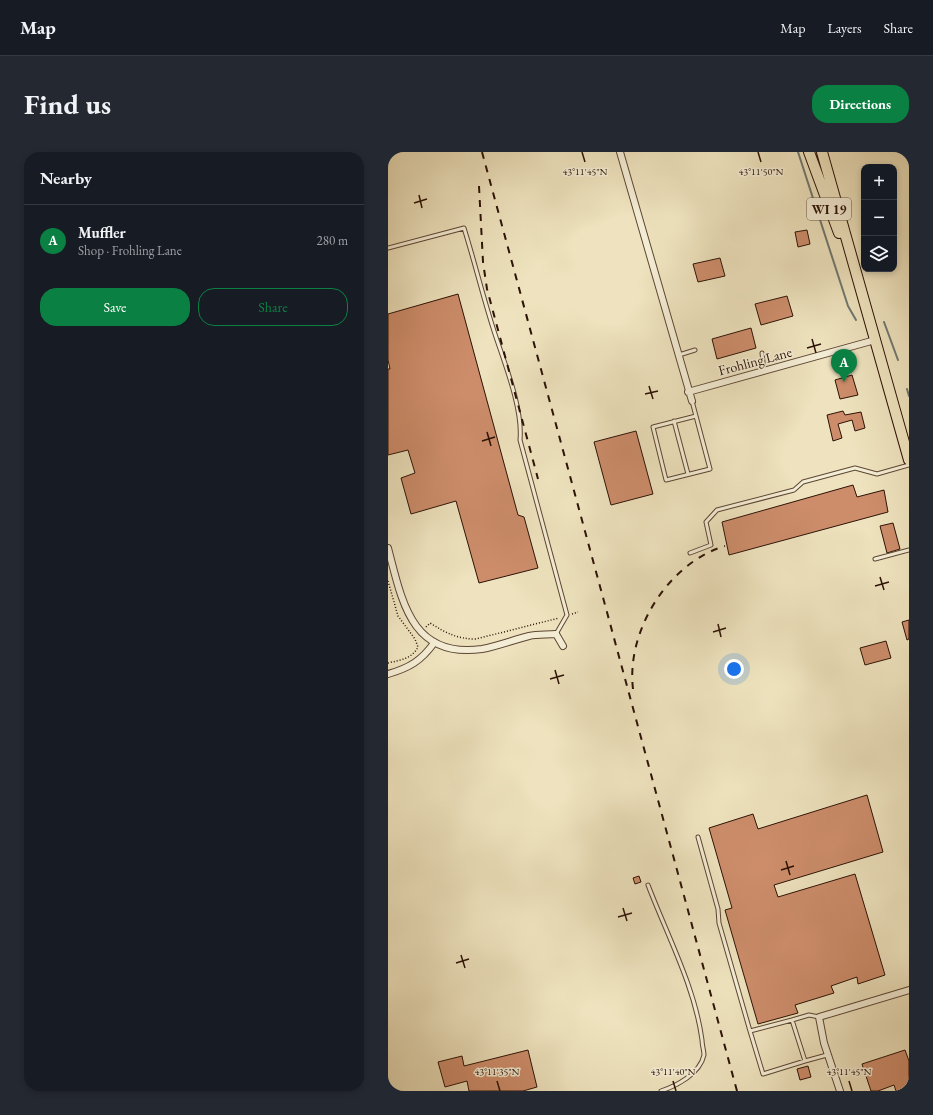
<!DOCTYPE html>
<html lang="en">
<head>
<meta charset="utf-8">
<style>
  body { margin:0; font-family:"EB Garamond",serif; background:#242831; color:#f1f3f6 }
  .controls { position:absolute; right:12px; top:12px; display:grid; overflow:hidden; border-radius:8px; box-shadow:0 2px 6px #0003 }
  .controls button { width:36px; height:36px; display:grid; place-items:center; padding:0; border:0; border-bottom:1px solid #363941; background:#171b24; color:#f1f3f6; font:20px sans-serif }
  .you { position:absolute; left:346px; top:517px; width:14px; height:14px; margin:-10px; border:3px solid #fff; border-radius:50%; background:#1a73e8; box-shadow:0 0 0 6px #1a73e833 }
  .badge { display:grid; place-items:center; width:26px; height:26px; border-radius:50%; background:#0b8043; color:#fff; font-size:13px; font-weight:700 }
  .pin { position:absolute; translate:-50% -33px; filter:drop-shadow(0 1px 2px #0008) }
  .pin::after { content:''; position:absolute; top:21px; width:14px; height:12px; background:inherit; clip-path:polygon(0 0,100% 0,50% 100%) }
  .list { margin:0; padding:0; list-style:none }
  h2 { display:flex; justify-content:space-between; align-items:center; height:52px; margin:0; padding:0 16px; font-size:17px }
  h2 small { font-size:13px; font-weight:400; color:#9ea1a6 }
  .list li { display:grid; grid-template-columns:26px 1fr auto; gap:12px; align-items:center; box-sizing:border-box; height:72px; padding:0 16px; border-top:1px solid #363941 }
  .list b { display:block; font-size:15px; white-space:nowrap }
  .list p { margin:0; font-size:13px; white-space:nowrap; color:#9ea1a6 }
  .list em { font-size:13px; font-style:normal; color:#9ea1a6 }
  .actions { display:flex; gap:8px; padding:12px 16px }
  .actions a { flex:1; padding:9px 0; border:1px solid #0b8043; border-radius:16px; text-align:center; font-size:14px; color:#0b8043 }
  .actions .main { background:#0b8043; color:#fff }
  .icon { flex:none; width:22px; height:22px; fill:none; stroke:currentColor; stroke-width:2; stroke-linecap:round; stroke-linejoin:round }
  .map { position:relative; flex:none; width:521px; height:939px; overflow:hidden; border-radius:16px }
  header { display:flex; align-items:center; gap:24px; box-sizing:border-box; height:56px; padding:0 20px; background:#171b24; border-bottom:1px solid #363941 }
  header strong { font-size:19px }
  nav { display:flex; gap:22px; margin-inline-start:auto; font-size:14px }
  .intro { display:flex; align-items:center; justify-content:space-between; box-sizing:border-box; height:96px; padding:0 24px }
  h1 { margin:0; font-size:28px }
  .button { padding:10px 18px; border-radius:16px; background:#0b8043; color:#fff; font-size:14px; font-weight:700 }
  main { display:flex; gap:24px; padding:0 24px }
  aside { flex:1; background:#171b24; border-radius:16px; box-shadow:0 2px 6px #0003 }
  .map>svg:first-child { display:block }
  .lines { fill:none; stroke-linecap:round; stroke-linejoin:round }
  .stream { stroke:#707872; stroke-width:2 }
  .building { fill:#cd8d6b; stroke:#2c1106 }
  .lane-casing { stroke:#5c4634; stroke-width:5 }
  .street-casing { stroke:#5c4634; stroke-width:8 }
  .primary-casing { stroke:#2c1106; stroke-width:12 }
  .path { stroke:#2c1106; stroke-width:1.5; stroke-dasharray:1 2; stroke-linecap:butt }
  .lane { stroke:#f4edd5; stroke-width:3 }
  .street { stroke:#f4edd5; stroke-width:6 }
  .primary { stroke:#eee3be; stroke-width:10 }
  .rail { stroke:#2c1106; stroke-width:2; stroke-dasharray:7 7; stroke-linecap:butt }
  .ticks { fill:none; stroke:#2c1106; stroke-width:1.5 }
  .labels { text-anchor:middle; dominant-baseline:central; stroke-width:3; stroke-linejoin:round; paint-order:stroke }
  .shield { fill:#f4edd5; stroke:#685344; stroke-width:1 }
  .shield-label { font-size:13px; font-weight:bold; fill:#2c1106 }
  .street-label { font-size:14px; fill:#2c1106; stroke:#f4edd5 }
  .ticks-label { font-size:10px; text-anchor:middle; fill:#2c1106; stroke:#f4edd5; stroke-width:3; stroke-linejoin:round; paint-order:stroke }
</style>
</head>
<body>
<header>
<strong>Map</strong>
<nav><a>Map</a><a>Layers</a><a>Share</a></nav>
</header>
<div class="intro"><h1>Find us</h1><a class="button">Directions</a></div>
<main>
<aside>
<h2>Nearby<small></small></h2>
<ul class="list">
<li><span class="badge">A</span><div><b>Muffler</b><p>Shop · Frohling Lane</p></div><em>280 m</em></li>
</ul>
<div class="actions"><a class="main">Save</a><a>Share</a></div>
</aside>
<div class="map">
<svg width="521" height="939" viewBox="0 0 521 939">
  <rect width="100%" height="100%" fill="#eee3be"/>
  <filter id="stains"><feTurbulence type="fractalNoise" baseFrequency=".005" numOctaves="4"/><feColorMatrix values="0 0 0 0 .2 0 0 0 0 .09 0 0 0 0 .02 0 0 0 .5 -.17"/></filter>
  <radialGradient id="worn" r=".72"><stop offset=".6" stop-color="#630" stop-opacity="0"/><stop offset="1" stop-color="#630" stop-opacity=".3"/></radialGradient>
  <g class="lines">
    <path class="stream" d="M410,0L460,154L468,168
      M496,170L510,208
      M519,237L521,244"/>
  </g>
  <path class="building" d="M419,78L422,92L410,95L407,80Z
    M332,106L337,124L310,130L305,112Z
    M70,142L130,363L136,365L150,416L91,431L68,349L23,362L13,326L27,321L20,298L0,303V217H2L0,208V162Z
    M399,144L405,164L373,173L367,152Z
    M363,176L368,196L329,207L324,187Z
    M464,223L470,243L452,247L447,228Z
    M455,259L457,263L473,260L477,276L467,279L464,268L450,272L454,286L445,289L439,263Z
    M248,279L265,342L223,353L206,290Z
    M465,333L469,345L496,338L500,360L341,403L334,370Z
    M505,371L512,397L499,401L492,374Z
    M521,468V487L519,488L514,470Z
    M498,489L503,506L477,513L472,496Z
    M479,643L495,700L386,733L390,745L467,722L497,823L470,832L469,825L443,834L446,841L407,853L410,861L370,872L337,758L344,756L321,676L365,662L370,677Z
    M251,724L253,730L247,732L245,726Z
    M140,898L149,935L135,939H81L79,929L57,935L50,910L74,904L76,914Z
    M517,898L521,909V937L508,939L506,933L490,939H483L474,912Z
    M420,914L423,925L412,928L409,917Z"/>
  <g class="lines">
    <g class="lane-casing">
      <path id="lane" d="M0,96L76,76C87,111 95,145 106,179C116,210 135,256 132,288L179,463L168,482
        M374,201L376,219
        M291,203L307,198
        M304,249L322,317L278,328L265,275L308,264
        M286,269L300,322
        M302,401L323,393L318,370L329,358L406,338L415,330L467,316L489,322L521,313
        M487,407L521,398
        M310,685L330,757L331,771L362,879
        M260,733C279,783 307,835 314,888C314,893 316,899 316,903C312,922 288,934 273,939
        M431,865L421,863L404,868L417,909L439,903
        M404,868L362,879L375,922L417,909"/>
    </g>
    <g class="street-casing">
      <path id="street" d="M232,0L304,249
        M300,240L487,188
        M0,396C14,449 23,507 94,497C110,494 125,488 141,484C150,482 159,483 168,482L175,494
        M0,522C21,516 33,509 46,491
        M452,939L436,891L431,865L521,838"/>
    </g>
    <g class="primary-casing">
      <path id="primary" d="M421,0L451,81
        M434,0L521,308"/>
    </g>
    <path class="path" d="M0,429L10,464L27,487L30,495C24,507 12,508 0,511
      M184,462L190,460
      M38,475L42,471C58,481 69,487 88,487L171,466"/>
    <use href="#lane" class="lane"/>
    <use href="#street" class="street"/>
    <use href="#primary" class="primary"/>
    <path class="rail" d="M94,0L349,939
      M91,34L95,110L99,137L150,327
      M245,537C238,479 280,411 337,394"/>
  </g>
  <path class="ticks" d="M194,0L197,10M370,0L373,10M31,43L34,56M26,51L39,47M424,187L428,201M419,196L433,192M261,234L265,247M257,242L270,239M99,280L103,294M94,289L107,285M492,425L496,438M487,434L501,430M330,472L333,485M325,480L338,476M167,518L171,532M162,527L176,523M398,709L402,723M393,718L406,714M235,756L239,769M230,765L244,761M73,803L77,816M68,811L81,807M109,929L112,939M285,929L288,939M461,929L464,939"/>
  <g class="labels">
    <rect class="shield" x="419" y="46" width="44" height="22" rx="3"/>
    <g class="shield-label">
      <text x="441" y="57">WI 19</text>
    </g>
    <g class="street-label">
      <text transform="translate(367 209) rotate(-15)">Frohling Lane</text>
    </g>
  </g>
  <g class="ticks-label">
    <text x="197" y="23">43°11'45"N</text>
    <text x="373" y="23">43°11'50"N</text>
    <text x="109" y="923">43°11'35"N</text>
    <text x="285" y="923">43°11'40"N</text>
    <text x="461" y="923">43°11'45"N</text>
  </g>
  <rect width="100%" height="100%" filter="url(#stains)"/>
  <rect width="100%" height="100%" fill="url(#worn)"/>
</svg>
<div class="controls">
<button>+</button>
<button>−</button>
<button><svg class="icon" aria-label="layers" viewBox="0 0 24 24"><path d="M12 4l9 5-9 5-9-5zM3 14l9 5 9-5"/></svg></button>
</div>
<div class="you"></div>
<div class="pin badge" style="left:456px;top:230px">A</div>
</div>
</main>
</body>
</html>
